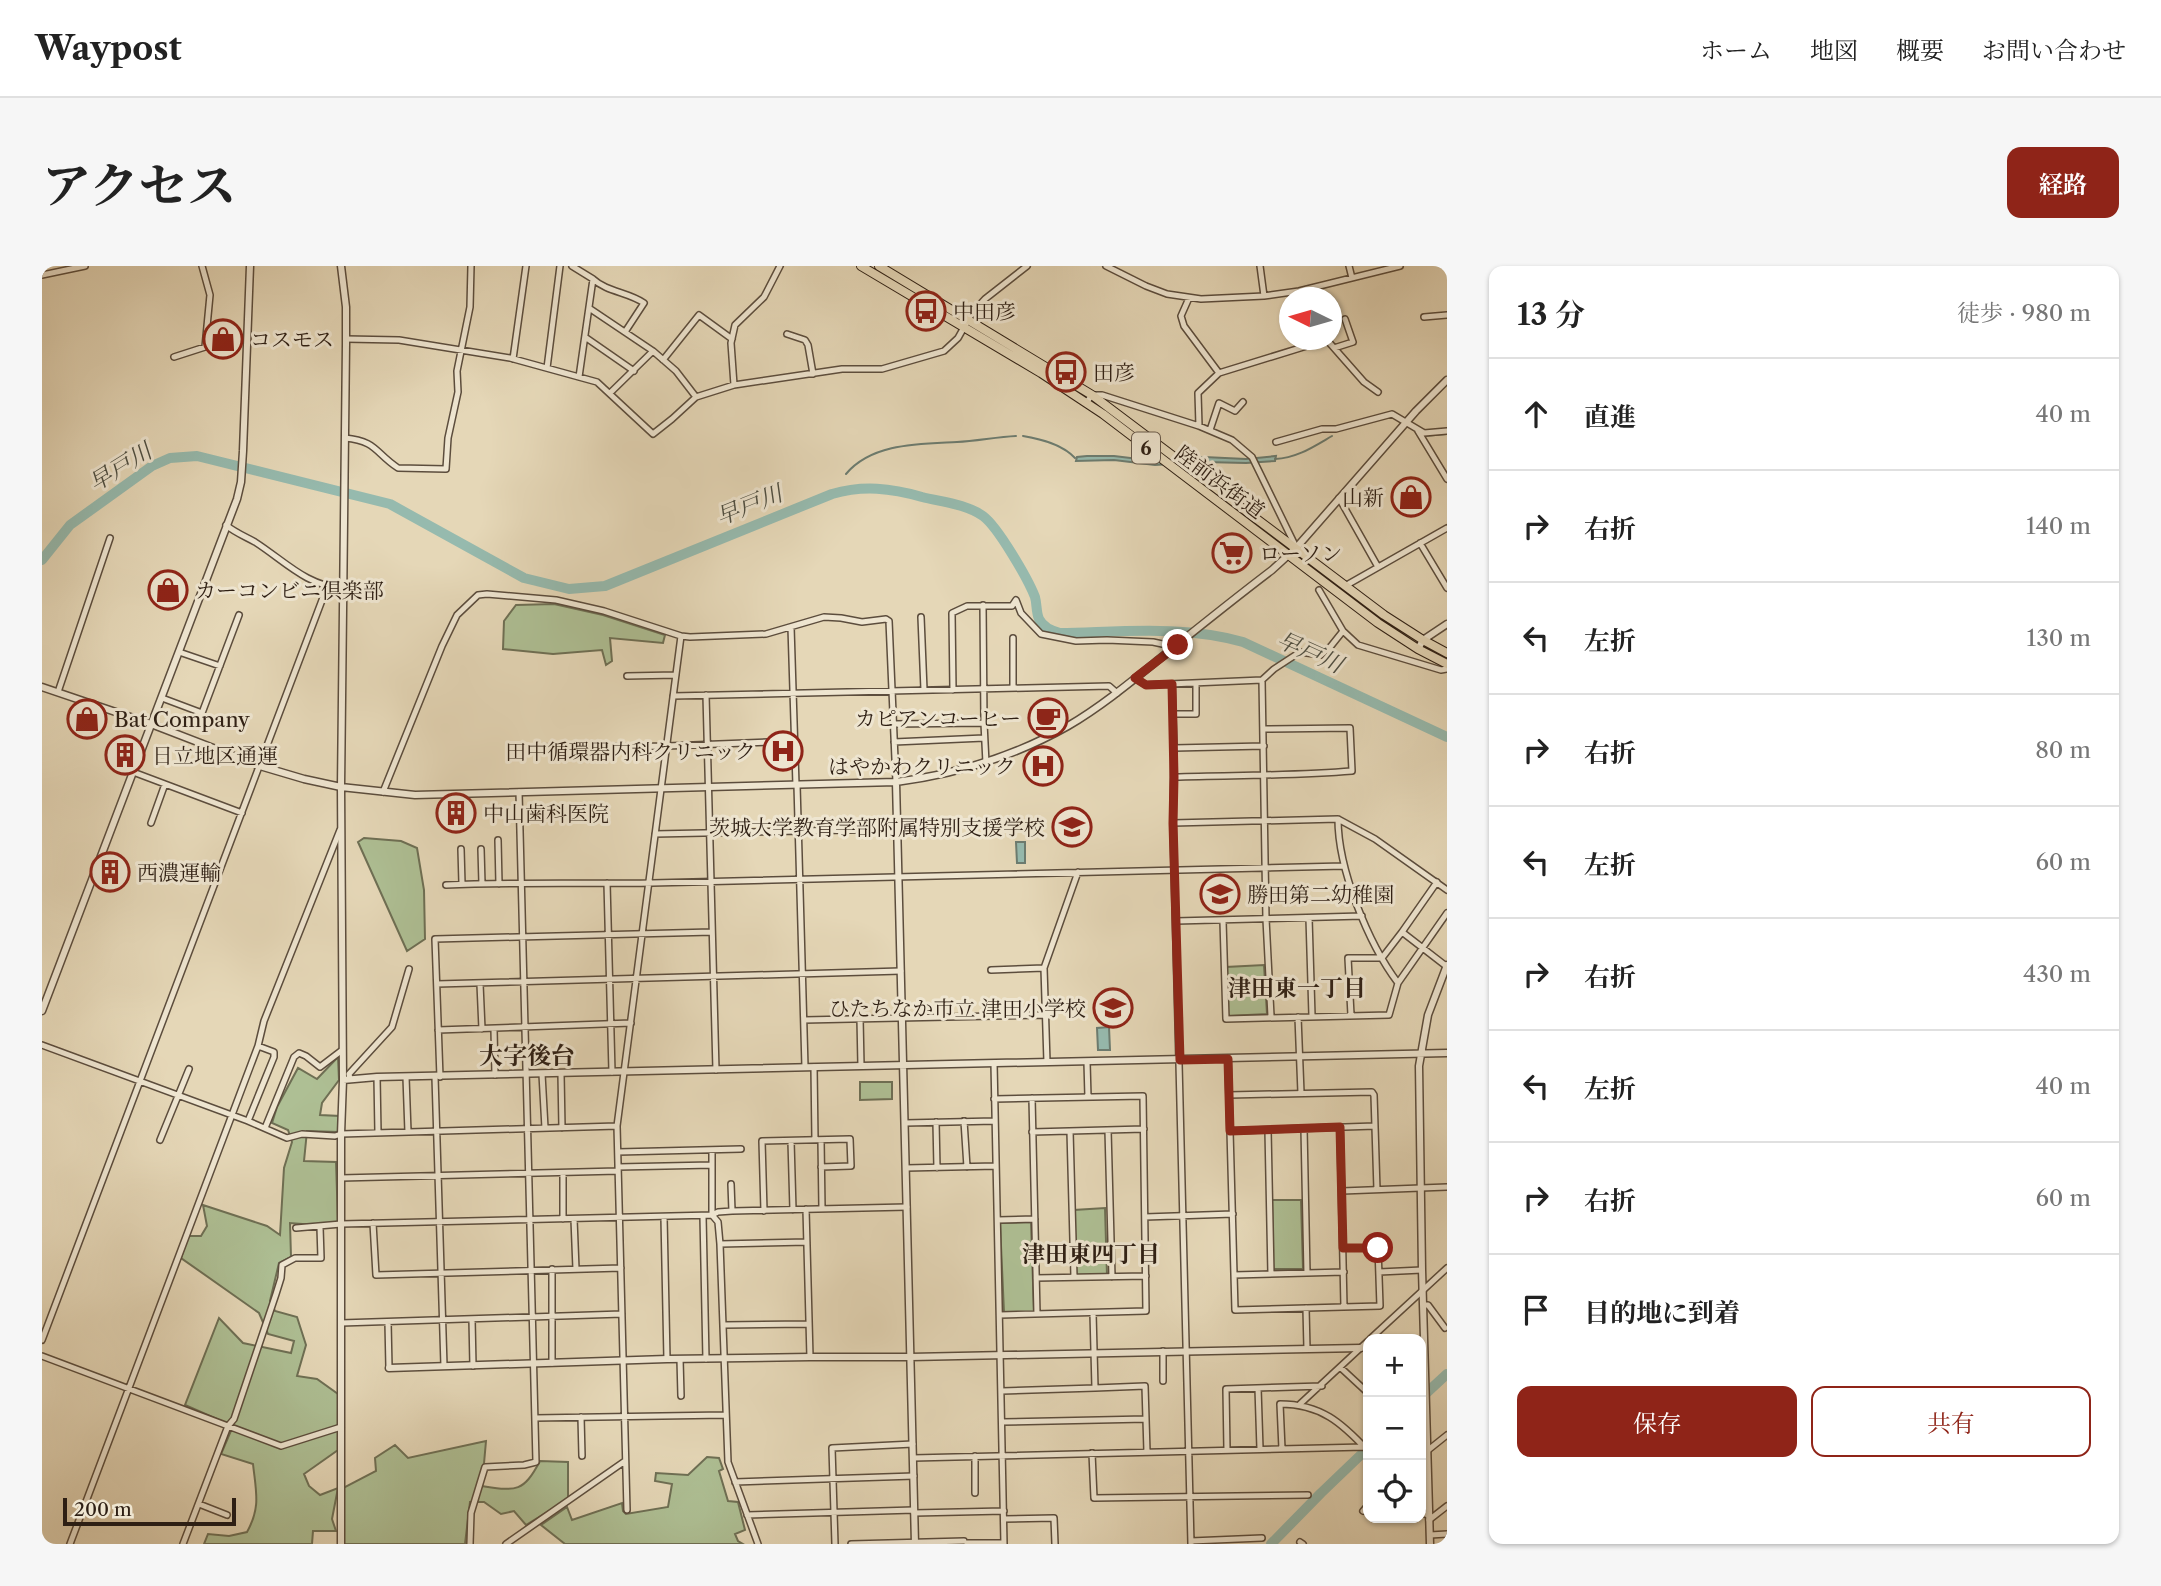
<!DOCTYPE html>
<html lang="ja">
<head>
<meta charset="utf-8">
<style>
  body { margin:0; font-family:"Libre Caslon Text","Noto Serif JP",serif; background:#f6f6f6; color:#222 }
  .controls { position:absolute; right:21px; bottom:21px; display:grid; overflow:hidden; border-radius:14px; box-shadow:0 2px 5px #0004 }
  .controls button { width:63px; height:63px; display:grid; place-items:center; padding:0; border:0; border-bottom:2px solid #e0e0e0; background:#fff; color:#222; font:35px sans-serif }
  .compass { position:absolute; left:1237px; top:21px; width:63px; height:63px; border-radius:50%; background:#fff; box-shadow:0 2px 5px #0004; rotate:275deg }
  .scale { position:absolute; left:21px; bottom:18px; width:173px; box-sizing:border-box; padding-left:7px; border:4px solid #2e1f14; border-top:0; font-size:19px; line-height:24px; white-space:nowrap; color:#2e1f14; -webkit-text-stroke:5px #eee5d0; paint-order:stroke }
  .stop { position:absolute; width:21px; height:21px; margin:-16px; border:5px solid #8f2418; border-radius:50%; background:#fff }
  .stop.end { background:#8f2418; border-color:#fff; box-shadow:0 2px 7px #0008 }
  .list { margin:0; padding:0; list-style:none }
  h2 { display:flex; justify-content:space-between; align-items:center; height:91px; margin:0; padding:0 28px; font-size:30px }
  h2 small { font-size:23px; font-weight:400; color:#767676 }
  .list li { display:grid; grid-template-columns:46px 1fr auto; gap:21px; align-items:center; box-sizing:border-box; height:112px; padding:0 28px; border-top:2px solid #e0e0e0 }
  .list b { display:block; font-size:26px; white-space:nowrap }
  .list em { font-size:23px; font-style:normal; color:#767676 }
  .actions { display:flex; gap:14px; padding:21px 28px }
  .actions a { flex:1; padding:16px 0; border:2px solid #8f2418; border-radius:14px; text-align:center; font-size:24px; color:#8f2418 }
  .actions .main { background:#8f2418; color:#fff }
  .icon { flex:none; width:38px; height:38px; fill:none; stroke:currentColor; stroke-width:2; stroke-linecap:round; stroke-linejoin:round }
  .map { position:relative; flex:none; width:1405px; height:1278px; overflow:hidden; border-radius:14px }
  header { display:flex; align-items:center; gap:42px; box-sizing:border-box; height:98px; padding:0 35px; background:#fff; border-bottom:2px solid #e0e0e0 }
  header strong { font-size:33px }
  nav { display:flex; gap:38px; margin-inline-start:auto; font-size:24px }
  .intro { display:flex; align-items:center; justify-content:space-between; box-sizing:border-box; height:168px; padding:0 42px }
  h1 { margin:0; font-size:49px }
  .button { padding:18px 32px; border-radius:14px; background:#8f2418; color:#fff; font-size:24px; font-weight:700 }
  main { display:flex; gap:42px; padding:0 42px }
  aside { flex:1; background:#fff; border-radius:14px; box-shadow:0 2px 5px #0004 }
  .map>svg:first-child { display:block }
  .green { fill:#aebf94; stroke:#6e6f54; stroke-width:2 }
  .water { fill:#96baae; stroke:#6c7c70; stroke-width:2 }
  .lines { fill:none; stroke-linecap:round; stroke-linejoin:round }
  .stream { stroke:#6c7c70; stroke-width:2 }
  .river { stroke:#96baae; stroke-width:10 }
  .minor-casing { stroke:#5c4d3d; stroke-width:8 }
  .tertiary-casing { stroke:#5c4d3d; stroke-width:9 }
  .trunk-casing { stroke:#2e1f14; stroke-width:10 }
  .minor { stroke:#eee5d0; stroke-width:5 }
  .tertiary { stroke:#eee5d0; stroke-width:6 }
  .trunk { stroke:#e5d7b7; stroke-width:8 }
  .route { stroke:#8f2418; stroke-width:9 }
  .labels { text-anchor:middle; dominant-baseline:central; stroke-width:6; stroke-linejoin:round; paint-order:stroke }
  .shield { fill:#eee5d0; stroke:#685a4c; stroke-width:2 }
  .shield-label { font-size:19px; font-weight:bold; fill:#2e1f14 }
  .poi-label { font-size:21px; fill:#2e1f14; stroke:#eee5d0; text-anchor:start }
  .street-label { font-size:21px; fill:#2e1f14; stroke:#eee5d0 }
  .water-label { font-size:23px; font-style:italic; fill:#4d4e42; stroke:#eee5d0 }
  .neighbourhood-label { font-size:23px; font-weight:bold; fill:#2e1f14; stroke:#eee5d0 }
  .quarter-label { font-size:24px; font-weight:bold; fill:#2e1f14; stroke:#eee5d0 }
</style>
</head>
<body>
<header>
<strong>Waypost</strong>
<nav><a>ホーム</a><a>地図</a><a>概要</a><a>お問い合わせ</a></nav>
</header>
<div class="intro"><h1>アクセス</h1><a class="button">経路</a></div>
<main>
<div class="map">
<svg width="1405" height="1278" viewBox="0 0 1405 1278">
  <rect width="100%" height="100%" fill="#e5d7b7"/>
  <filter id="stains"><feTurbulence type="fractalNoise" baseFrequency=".00286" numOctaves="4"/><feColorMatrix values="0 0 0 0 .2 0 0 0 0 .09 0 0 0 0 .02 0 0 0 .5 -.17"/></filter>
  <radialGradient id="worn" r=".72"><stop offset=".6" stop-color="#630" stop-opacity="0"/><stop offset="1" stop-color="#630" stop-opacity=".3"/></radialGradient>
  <path class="green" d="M512,338L561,349L623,369L621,377L568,372L570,395L564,399L560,384L511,388L461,383L462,355L474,339Z
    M322,572L359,575L375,582L382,624L383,673L365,685L316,576Z
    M1222,699L1225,748L1186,750L1184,701Z
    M296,791L297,814L280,837L278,849L298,850L297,866L265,865L262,895L294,896L296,956L274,959L248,957L249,991L237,997L228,1035L233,1045L255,1051L264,1079L255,1110L275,1113L296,1128V1184L262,1208L267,1220L278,1229L296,1222L290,1253L294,1265H271L270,1278H162L166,1268L187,1270L205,1266C219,1241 214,1226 211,1198L179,1188L191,1160L143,1139L177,1052L201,1077L249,1087L252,1075L226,1068L217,1047L139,992L146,970H159L165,960L161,939L225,960L238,969L242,902L250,876L246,864L230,857L235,841L256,802L275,813Z
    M818,816H850V833L818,834Z
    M1230,934H1259L1261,1003H1231Z
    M1063,942L1065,1009L1034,1010L1032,944Z
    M989,956L992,1047H962L958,957Z
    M444,1175L440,1220C474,1225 481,1227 498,1195L526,1196V1233L484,1259L472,1245L459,1248L442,1236H428L423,1278H301V1222L334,1205L333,1192L353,1179L366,1192Z
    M665,1191L677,1192L681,1203L677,1205L686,1235L696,1236L703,1264L693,1268L696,1275L701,1278H523L499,1259L525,1241L530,1254L580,1237L581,1245L584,1248L626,1241L630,1218L613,1215L614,1207L646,1209Z"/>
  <path class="water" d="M1045,190H1072L1113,195L1162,191L1204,193L1234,190L1233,195L1204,197L1162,196L1113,199L1072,194L1034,195L1035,191Z
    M974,576H983V597H975Z
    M1067,761L1068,784H1056L1055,762Z"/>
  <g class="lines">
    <path class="stream" d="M981,170C999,173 1020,178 1033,192
      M1382,170L1405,168
      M1233,193C1255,192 1271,181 1290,170
      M804,208C830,177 877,178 915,176C935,175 954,171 974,170"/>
    <path class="river" d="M0,294L28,259L110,200L128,192L155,190L348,238L482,312L527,323L563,320L790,228C821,219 849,222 880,231C900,236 924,238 941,250C956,261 986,313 993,331C995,338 994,346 997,353C1001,361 1010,365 1018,367C1079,366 1142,359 1201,376L1405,471
      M1379,1132L1405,1108
      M1229,1278L1279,1227L1326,1182"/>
    <g class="minor-casing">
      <path id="minor" d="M530,0L551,13
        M1064,0L1104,20L1125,28L1159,33L1222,30L1257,25L1358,0
        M1218,0L1222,30
        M1307,0L1310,12
        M0,9L43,0
        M1147,32L1139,50L1142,60L1177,107
        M547,42L611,85
        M1382,51L1405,49
        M745,68L763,74L766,79L771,108
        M543,71L592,105
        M304,73L357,74L468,92L555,116L611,168L630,153L654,131L692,119L800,103H840L902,85L916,72L930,47L943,33L985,0
        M1285,74L1322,116L1336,126
        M1292,82L1311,76L1303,53
        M132,91L163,81L168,29L160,0
        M471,93L484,0
        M621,94L657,49L690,73
        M505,102L518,0
        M537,111L551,13C565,26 586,26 602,37L583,66
        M692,119L689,77L693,59L722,31L738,0
        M568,127L611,85L634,105L654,131
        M1044,137L1050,129H1060L1157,160L1190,174L1210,191L1253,279
        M1157,160L1156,127L1177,107L1284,74
        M1168,164L1177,137L1193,145L1201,136
        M1376,165L1405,213
        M303,172C335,175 333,187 356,202L404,203L406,172L416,126L415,105L428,41L429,0
        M1234,176L1280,163H1294L1350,148L1382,167L1405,165
        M1297,232L1336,301
        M184,259C192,266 204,271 213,276C244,296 263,319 302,323
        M1378,277L1405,322
        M1303,320L1405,262
        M1277,324L1301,365L1316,379L1399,404L1405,403
        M941,339L942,457L944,497
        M879,351L882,424
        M749,361L754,519
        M971,372V422
        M137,386L178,400
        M585,410L634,409
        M1093,412L1104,419L1220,414L1232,403L1258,386L1279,389L1289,380L1301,365
        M1220,414L1224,653L1229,750
        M1130,418L1132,482L1131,557L1149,1278
        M911,424L910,347L925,340H970L974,334L979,347L999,368L1034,375L1065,374L1111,376L1125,379L1130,383
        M16,426L68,272
        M664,429L674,804
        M631,430L1067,420L1075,427
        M120,432L160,447L197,349
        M1132,448H1154V418
        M851,458L942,457
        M852,476L942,472
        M493,481L625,480L753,475
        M1132,482L1222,480
        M91,506L200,547
        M1132,511C1192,509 1251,510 1310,505L1308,462L1222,463
        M755,519L763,801
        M341,526L400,380L415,349L436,329L445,328L514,334L562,345L639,370L648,371L724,368L782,351L799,352L820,356L844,353L847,355L854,516
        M1296,553C1296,603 1326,677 1356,717
        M109,557L123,518
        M1131,557L1296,553L1333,573L1405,624
        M613,568L855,563
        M456,574L457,618
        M419,583L420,618
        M439,583L440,618
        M1395,616L1360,666L1404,700
        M565,617L570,806
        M404,619C472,616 541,618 610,617C841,610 1072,605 1302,600
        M1267,652L1270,750
        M1134,655L1320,650
        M1181,655L1184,753L1347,749L1356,717L1405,647
        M949,704L1002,702
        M395,718L859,705
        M438,718L440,763
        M1309,749L1306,692H1340L1360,666
        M1256,751L1259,827
        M818,752L819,800
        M762,754L1004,749
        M452,763L453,809
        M396,764L589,757
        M0,779L206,855L245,872L260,868L293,870L299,868L575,860
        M1186,793L1193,1044L1338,1040L1336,982H1301
        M1005,796L1002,702L1036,606
        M1045,796L1046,831
        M952,797L962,1278
        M772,801L773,874
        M500,808L503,862
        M519,808L520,862
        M335,811L336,867
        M364,811L366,866
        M393,811L402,1100
        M398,811L393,673L670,666
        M308,813L307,808L350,761L367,703
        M1187,829L1330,826L1332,829L1335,924
        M990,832L995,1048
        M952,833L1101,830L1104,1045L958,1049
        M206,855L232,791V786L216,780
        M922,855L925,901
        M894,856L895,902
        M863,857L953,855
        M1298,861L1302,1041
        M223,862L252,791L257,787L264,790L278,801L299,785
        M1262,862L1265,1007
        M1066,864L1070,1011
        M1226,864L1229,1008
        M1028,865L1032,1011
        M1188,865L1333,860
        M990,866L1102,863
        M118,874L147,803
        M779,874L780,943
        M749,875L751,944
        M670,884V949L676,956L678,978L686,1196L716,1278
        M576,886L699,883
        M576,901L670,899
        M864,902L954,900
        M299,912L576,905
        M689,918L690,945
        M1300,925L1405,921
        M764,943L768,1091
        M722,945L720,875L808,873L809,900L779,901
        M661,950L664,1093
        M622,951L625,1093
        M1103,951L1191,948
        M521,953V907
        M532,953L534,1003
        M956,954L993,953
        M331,957L334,1009L579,1002
        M254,962L299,958L670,949L676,946L690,945L865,941
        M678,978L765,976
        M510,1003V1097
        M1337,1006L1380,1004
        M1192,1009L1302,1006
        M994,1012L1104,1010
        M1382,1039H1386L1403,1062
        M1264,1042L1265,1083
        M1051,1047L1053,1122L1103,1120L1105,1186
        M430,1053L431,1100
        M346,1056L347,1102
        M299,1057L580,1048
        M682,1059L767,1058
        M1328,1073L1405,1002
        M0,1074L285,321
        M1121,1085V1115
        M0,1090L239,1180L299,1161
        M638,1093L639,1130
        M1299,1102L1326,1127
        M1216,1122L1218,1183
        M960,1125L1053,1122
        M1258,1138L1326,1075
        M539,1151L540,1190
        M493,1152L683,1149
        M960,1156L1104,1153
        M1240,1183L1238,1138C1279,1138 1300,1157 1326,1185
        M1185,1184L1184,1123L1280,1120
        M1385,1185L1405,1169
        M1050,1187L1052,1232L1266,1229
        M933,1190V1227
        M871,1192L1322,1181
        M693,1216L872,1210
        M157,1238L185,1249
        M585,1244L575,860L639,370
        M1321,1245L1326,1239
        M872,1247L962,1245
        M1379,1247L1387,1249
        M705,1249L872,1244
        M962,1253L1012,1252L1013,1278
        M1387,1254L1405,1240
        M1388,1269L1405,1268
        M1149,1275L1220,1272
        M1258,1276L1261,1278
        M925,1277H962
        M28,1278L216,780L222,755L298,564
        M141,1278L186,1160L192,1153L234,1028L239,1012L240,999L253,992H279L278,961
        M428,1278L429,1247L443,1201L482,1199L494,1196L477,526
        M464,1278L583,1195
        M793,1278L790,1182L871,1178
        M809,1278L922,1275"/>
    </g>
    <g class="tertiary-casing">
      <path id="tertiary" d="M1376,383L1381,374L1405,358
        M0,421L109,458L218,500L262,513L299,521L373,529L854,516C915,508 973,490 1026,460C1060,440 1090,415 1121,390C1157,361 1193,332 1230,304L1254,282L1374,145L1405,114
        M854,516L873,1278
        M0,745L195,233L199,216L201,185L208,0
        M301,814L335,811L1405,787
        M347,1102L625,1093L768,1091H869L1319,1082
        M299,1278V868L301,814L299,521L304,78V41L299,0
        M1388,1278L1380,1004L1377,800L1386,749L1405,699"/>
    </g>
    <g class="trunk-casing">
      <path id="trunk" d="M819,0L999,107L1061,148L1336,357L1376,383L1405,398
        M837,0L1050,129L1342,349L1381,374L1405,387"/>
    </g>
    <use href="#minor" class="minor"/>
    <use href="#tertiary" class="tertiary"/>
    <use href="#trunk" class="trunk"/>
  </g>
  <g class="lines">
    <path class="route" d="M1136,379L1093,412L1104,419L1130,418L1132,511L1131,557L1138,794L1186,793L1188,865L1298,861L1301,982H1336"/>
  </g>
  <defs>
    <g id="bus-ring" transform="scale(2.0125)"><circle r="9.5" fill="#eee5d0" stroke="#8f2418" stroke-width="1.5"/><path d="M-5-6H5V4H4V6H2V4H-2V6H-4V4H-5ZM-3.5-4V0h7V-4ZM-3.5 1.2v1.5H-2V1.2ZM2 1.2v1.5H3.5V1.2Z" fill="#8f2418"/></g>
    <g id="shop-ring" transform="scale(2.0125)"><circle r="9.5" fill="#eee5d0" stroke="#8f2418" stroke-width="1.5"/><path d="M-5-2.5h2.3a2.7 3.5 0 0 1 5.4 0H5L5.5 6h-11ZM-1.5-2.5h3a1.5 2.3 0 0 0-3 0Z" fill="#8f2418"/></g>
    <g id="supermarket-ring" transform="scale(2.0125)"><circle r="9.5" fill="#eee5d0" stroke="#8f2418" stroke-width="1.5"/><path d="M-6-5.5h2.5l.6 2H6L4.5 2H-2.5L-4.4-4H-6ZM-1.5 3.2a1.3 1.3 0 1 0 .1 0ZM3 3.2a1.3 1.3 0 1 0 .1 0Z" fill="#8f2418"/></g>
    <g id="cafe-ring" transform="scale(2.0125)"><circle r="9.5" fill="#eee5d0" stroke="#8f2418" stroke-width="1.5"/><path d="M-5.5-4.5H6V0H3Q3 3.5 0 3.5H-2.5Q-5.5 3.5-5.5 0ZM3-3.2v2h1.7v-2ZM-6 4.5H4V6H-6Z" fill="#8f2418"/></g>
    <g id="hospital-ring" transform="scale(2.0125)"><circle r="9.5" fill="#eee5d0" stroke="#8f2418" stroke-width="1.5"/><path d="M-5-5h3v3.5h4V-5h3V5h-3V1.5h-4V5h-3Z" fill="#8f2418"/></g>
    <g id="building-ring" transform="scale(2.0125)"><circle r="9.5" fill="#eee5d0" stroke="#8f2418" stroke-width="1.5"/><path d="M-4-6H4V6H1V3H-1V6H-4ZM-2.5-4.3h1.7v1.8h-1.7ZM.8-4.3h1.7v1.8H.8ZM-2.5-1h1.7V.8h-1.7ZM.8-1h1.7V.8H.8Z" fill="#8f2418"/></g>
    <g id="school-ring" transform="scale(2.0125)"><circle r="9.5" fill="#eee5d0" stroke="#8f2418" stroke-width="1.5"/><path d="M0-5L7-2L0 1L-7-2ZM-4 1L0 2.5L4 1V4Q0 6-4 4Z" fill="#8f2418"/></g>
  </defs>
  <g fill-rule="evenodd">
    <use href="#bus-ring" x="884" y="45"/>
    <use href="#shop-ring" x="181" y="73"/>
    <use href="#bus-ring" x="1024" y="106"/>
    <use href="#shop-ring" x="1369" y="231"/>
    <use href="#supermarket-ring" x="1190" y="287"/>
    <use href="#shop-ring" x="126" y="324"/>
    <use href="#cafe-ring" x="1006" y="452"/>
    <use href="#shop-ring" x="45" y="453"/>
    <use href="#hospital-ring" x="741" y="485"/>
    <use href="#building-ring" x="83" y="489"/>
    <use href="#hospital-ring" x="1001" y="500"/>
    <use href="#building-ring" x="414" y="547"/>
    <use href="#school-ring" x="1030" y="561"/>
    <use href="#building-ring" x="68" y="606"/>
    <use href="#school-ring" x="1178" y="628"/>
    <use href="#school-ring" x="1071" y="742"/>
  </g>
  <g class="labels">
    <rect class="shield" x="1090" y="166.5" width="28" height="31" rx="5"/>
    <g class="shield-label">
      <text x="1104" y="182">6</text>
    </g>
    <g class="poi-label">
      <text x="911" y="45">中田彦</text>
      <text x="208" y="73">コスモス</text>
      <text x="1051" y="106">田彦</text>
      <text x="1342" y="231" text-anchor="end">山新</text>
      <text x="1217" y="287">ローソン</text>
      <text x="153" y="324">カーコンビニ倶楽部</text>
      <text x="979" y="452" text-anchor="end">カピアンコーヒー</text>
      <text x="72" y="453">Bat Company</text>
      <text x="714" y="485" text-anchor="end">田中循環器内科クリニック</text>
      <text x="110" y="489">日立地区通運</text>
      <text x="974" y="500" text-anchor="end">はやかわクリニック</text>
      <text x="441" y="547">中山歯科医院</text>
      <text x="1003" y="561" text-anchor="end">茨城大学教育学部附属特別支援学校</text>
      <text x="95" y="606">西濃運輸</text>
      <text x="1205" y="628">勝田第二幼稚園</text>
      <text x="1044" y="742" text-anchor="end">ひたちなか市立 津田小学校</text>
    </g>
    <g class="street-label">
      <text transform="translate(1178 216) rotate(37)">陸前浜街道</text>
    </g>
    <g class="water-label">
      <text transform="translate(78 201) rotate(-32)">早戸川</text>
      <text transform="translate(707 239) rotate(-22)">早戸川</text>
      <text transform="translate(1268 386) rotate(24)">早戸川</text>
    </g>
    <g class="neighbourhood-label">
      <text x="1255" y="722">津田東一丁目</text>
      <text x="1049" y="988">津田東四丁目</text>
    </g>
    <g class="quarter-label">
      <text x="485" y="789">大字後台</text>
    </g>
  </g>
  <rect width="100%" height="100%" filter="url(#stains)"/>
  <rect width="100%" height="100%" fill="url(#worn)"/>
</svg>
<div class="controls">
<button>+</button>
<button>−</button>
<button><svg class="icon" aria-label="locate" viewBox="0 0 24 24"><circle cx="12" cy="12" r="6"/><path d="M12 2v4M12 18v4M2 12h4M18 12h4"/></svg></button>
</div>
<svg class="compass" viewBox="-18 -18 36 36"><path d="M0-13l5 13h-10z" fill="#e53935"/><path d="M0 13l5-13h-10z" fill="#767676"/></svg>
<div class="scale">200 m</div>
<div class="stop" style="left:1336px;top:982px"></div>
<div class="stop end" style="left:1136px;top:379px"></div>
</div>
<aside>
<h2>13 分<small>徒歩 · 980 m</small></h2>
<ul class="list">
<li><svg class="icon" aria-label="ahead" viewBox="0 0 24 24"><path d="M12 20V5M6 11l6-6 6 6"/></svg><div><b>直進</b></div><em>40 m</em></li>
<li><svg class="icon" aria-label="right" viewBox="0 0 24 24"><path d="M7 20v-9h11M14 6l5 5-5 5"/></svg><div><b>右折</b></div><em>140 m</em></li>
<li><svg class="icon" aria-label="left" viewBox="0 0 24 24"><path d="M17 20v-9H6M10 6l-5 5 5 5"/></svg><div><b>左折</b></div><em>130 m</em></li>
<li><svg class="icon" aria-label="right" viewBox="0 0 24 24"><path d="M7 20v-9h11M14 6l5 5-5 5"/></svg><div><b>右折</b></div><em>80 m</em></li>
<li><svg class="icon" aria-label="left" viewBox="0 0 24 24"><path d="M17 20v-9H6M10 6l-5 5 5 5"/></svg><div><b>左折</b></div><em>60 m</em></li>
<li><svg class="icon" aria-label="right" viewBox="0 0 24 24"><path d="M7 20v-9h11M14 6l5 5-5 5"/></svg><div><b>右折</b></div><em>430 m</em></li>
<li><svg class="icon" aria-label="left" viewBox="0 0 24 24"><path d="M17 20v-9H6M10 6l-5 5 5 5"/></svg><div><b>左折</b></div><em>40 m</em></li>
<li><svg class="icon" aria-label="right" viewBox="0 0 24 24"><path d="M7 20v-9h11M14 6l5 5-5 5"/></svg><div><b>右折</b></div><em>60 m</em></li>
<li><svg class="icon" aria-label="arrive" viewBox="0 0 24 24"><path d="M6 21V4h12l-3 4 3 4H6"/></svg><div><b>目的地に到着</b></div></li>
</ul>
<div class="actions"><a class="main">保存</a><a>共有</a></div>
</aside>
</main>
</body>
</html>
